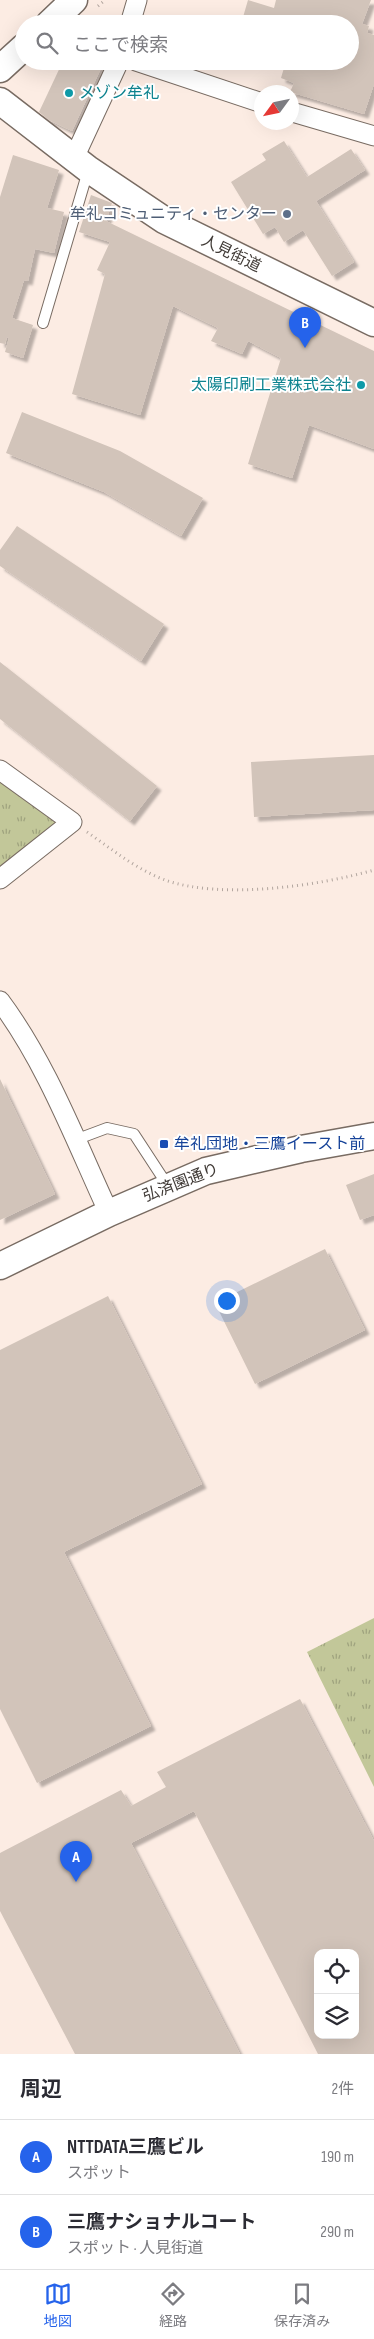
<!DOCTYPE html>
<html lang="ja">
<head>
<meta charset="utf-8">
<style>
  body { margin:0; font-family:"Sofia Sans Condensed","Noto Sans JP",sans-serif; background:#f7f7f7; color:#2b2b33 }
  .controls { position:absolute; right:15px; bottom:15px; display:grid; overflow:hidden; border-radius:10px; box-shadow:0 5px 20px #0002 }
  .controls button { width:45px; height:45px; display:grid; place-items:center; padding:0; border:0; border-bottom:1px solid #e1e1e2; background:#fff; color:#2b2b33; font:25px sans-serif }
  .compass { position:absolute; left:254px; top:85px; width:45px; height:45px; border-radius:50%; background:#fff; box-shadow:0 5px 20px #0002; rotate:237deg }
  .you { position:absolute; left:226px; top:1300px; width:18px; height:18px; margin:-12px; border:4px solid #fff; border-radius:50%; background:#1a73e8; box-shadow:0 0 0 8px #1a73e833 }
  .badge { display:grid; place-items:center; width:32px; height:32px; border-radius:50%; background:#2563eb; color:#fff; font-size:16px; font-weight:700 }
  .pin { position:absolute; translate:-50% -41px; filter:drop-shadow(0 1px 2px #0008) }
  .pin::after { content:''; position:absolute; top:26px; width:18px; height:15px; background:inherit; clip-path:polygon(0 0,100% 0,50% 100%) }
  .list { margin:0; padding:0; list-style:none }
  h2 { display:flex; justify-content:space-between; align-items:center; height:65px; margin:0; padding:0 20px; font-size:21px }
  h2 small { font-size:16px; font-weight:400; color:#7c7c81 }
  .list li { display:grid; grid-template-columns:32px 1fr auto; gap:15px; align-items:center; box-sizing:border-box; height:75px; padding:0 20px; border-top:1px solid #e1e1e2 }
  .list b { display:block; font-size:19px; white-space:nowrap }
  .list p { margin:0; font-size:16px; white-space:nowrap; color:#7c7c81 }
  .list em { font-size:16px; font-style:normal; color:#7c7c81 }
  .icon { flex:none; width:28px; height:28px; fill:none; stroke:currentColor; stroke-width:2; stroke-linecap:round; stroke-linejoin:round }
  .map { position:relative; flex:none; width:374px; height:2054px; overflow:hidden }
  .search { position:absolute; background:#fff; box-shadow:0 5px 20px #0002; left:15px; right:15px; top:15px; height:55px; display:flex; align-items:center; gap:12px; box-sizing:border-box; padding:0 18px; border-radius:28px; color:#7c7c81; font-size:19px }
  .sheet { height:215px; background:#fff }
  nav { display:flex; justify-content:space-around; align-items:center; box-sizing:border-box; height:70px; border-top:1px solid #e1e1e2; background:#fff; font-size:14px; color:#7c7c81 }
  nav a { display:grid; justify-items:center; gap:2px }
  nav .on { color:#2563eb }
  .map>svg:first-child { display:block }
  .park { fill:url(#park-tufts) }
  .building { fill:#d2c4ba; fill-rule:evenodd; filter:url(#shadow) }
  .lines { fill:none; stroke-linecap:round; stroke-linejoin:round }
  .lane-casing { stroke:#786b62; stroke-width:12 }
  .street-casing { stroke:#786b62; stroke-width:21 }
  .secondary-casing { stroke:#786b62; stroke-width:29 }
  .path { stroke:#b2a69f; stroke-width:3; stroke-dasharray:1 4; stroke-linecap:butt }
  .lane { stroke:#fff; stroke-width:10 }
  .street { stroke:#fff; stroke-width:19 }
  .secondary { stroke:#fff; stroke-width:26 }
  .culture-dot { fill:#0f9aa8; stroke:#fff; stroke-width:2 }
  .service-dot { fill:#5c6f8a; stroke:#fff; stroke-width:2 }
  .transit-dot { fill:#1a4fb4; stroke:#fff; stroke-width:2 }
  .labels { text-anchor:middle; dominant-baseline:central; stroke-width:4; stroke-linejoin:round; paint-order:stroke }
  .culture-label { font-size:16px; fill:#0d838f; stroke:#fff; text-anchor:start }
  .service-label { font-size:16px; fill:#4e5e75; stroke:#fff; text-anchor:end }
  .street-label { font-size:16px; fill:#413b37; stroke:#fff }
  .transit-label { font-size:16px; fill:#164399; stroke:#fff; text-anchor:start }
</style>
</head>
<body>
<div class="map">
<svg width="374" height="2054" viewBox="0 0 374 2054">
  <defs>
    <pattern id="park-tufts" width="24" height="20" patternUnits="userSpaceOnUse" patternTransform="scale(1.25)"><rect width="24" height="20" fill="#c2c799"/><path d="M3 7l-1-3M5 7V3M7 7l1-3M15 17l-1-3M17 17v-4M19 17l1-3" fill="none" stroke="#9fa37e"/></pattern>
    <filter id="shadow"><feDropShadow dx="4.5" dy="4.5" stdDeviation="1" flood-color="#0004"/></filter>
  </defs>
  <rect width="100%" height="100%" fill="#fcece3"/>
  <path class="park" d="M0,777L63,824L0,868Z
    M374,1618V1787L307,1652Z"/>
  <path class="building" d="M248,0L274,8L276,0H371L362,24L369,26L367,33L374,35V84L364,114L290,92L294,83L281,78L286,61H350V24H241Z
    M63,61H92L102,66L72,131L49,120L39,112Z
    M284,141L307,177L351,149L365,170L316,201L354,262L332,276L303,230L284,242L275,227L263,234L231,182L266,160L262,154Z
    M13,155L59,170L47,208L64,212L54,253L35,249L28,281L24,280L12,318L33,325L23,358L5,352L9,338L7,337L5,344L0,343V197Z
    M91,195L112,203L106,221L374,351V449L309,425L292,478L248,464L281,358L248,341L242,354L211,341L218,328L173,306L140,415L72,394L105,274L97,270L110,242L79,232Z
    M22,412L120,451L203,498L181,536L104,492L6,453Z
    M17,526L164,624L141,661L0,566V550Z
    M0,662L157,786L130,821L0,719Z
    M374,755V810L254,817L251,762Z
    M0,1079L55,1194L0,1220Z
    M374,1174V1215L360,1220L346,1185Z
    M325,1249L365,1330L255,1384L215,1303Z
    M108,1296L202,1484L64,1552L151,1726L37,1783L0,1709V1350Z
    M300,1699L374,1841V2054H318L194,1811L131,1843L240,2054H75L0,1911V1853L121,1790L131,1806L166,1787L157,1772ZM318,1953H355V2035H318Z"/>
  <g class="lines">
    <g class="lane-casing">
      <path id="lane" d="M43,323L88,171
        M75,1140L107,1128L134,1134L168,1186"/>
    </g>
    <g class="street-casing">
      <path id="street" d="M130,24L137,0
        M136,61L262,103
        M292,112L374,136
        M74,158L119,61
        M0,770L72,822L0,879
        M0,1001C47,1064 76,1142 109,1213"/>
    </g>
    <g class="secondary-casing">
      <path id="secondary" d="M49,24L74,0
        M0,69L24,47
        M0,101L88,169L164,220L374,323
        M0,1266L109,1213L206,1171L301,1149L374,1136"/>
    </g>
    <path class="path" d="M98,6L105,0
      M87,832C113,850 136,869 165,880C221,900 318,886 374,870"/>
    <use href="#lane" class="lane"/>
    <use href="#street" class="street"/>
    <use href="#secondary" class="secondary"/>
  </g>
  <g class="culture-dot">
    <circle cx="69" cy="93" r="5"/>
    <circle cx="361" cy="385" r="5"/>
  </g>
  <circle class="service-dot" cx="287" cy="214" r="5"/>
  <rect class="transit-dot" x="159" y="1139" width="10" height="10" rx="2.5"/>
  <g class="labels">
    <g class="culture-label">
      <text x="79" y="93">メゾン牟礼</text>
      <text x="351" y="385" text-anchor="end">太陽印刷工業株式会社</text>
    </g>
    <g class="service-label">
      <text x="277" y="214">牟礼コミュニティ・センター</text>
    </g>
    <g class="street-label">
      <text transform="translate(231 254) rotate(26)">人見街道</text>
      <text transform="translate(181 1183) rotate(-21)">弘済園通り</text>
    </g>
    <g class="transit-label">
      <text x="174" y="1144">牟礼団地・三鷹イースト前</text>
    </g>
  </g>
</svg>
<div class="controls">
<button><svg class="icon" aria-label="locate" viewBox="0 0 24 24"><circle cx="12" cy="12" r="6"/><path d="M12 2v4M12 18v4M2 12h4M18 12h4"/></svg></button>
<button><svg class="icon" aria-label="layers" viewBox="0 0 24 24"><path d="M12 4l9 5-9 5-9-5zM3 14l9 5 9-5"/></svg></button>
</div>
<svg class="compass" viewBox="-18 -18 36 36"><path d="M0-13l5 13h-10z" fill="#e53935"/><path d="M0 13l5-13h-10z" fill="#7c7c81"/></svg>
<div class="you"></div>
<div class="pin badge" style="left:76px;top:1882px">A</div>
<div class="pin badge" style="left:305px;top:348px">B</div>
<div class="search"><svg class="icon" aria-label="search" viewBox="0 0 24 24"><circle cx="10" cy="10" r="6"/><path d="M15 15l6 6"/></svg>ここで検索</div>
</div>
<section class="sheet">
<h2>周辺<small>2件</small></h2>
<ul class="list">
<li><span class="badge">A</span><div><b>NTTDATA三鷹ビル</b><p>スポット</p></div><em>190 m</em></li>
<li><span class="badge">B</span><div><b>三鷹ナショナルコート</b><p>スポット · 人見街道</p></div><em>290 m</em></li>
</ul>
</section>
<nav>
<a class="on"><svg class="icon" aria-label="map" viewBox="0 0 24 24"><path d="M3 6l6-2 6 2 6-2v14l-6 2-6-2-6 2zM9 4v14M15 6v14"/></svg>地図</a>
<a><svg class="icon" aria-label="directions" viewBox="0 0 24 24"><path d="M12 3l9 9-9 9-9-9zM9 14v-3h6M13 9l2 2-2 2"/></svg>経路</a>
<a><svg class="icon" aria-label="saved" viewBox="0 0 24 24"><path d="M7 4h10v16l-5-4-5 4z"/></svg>保存済み</a>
</nav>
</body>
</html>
